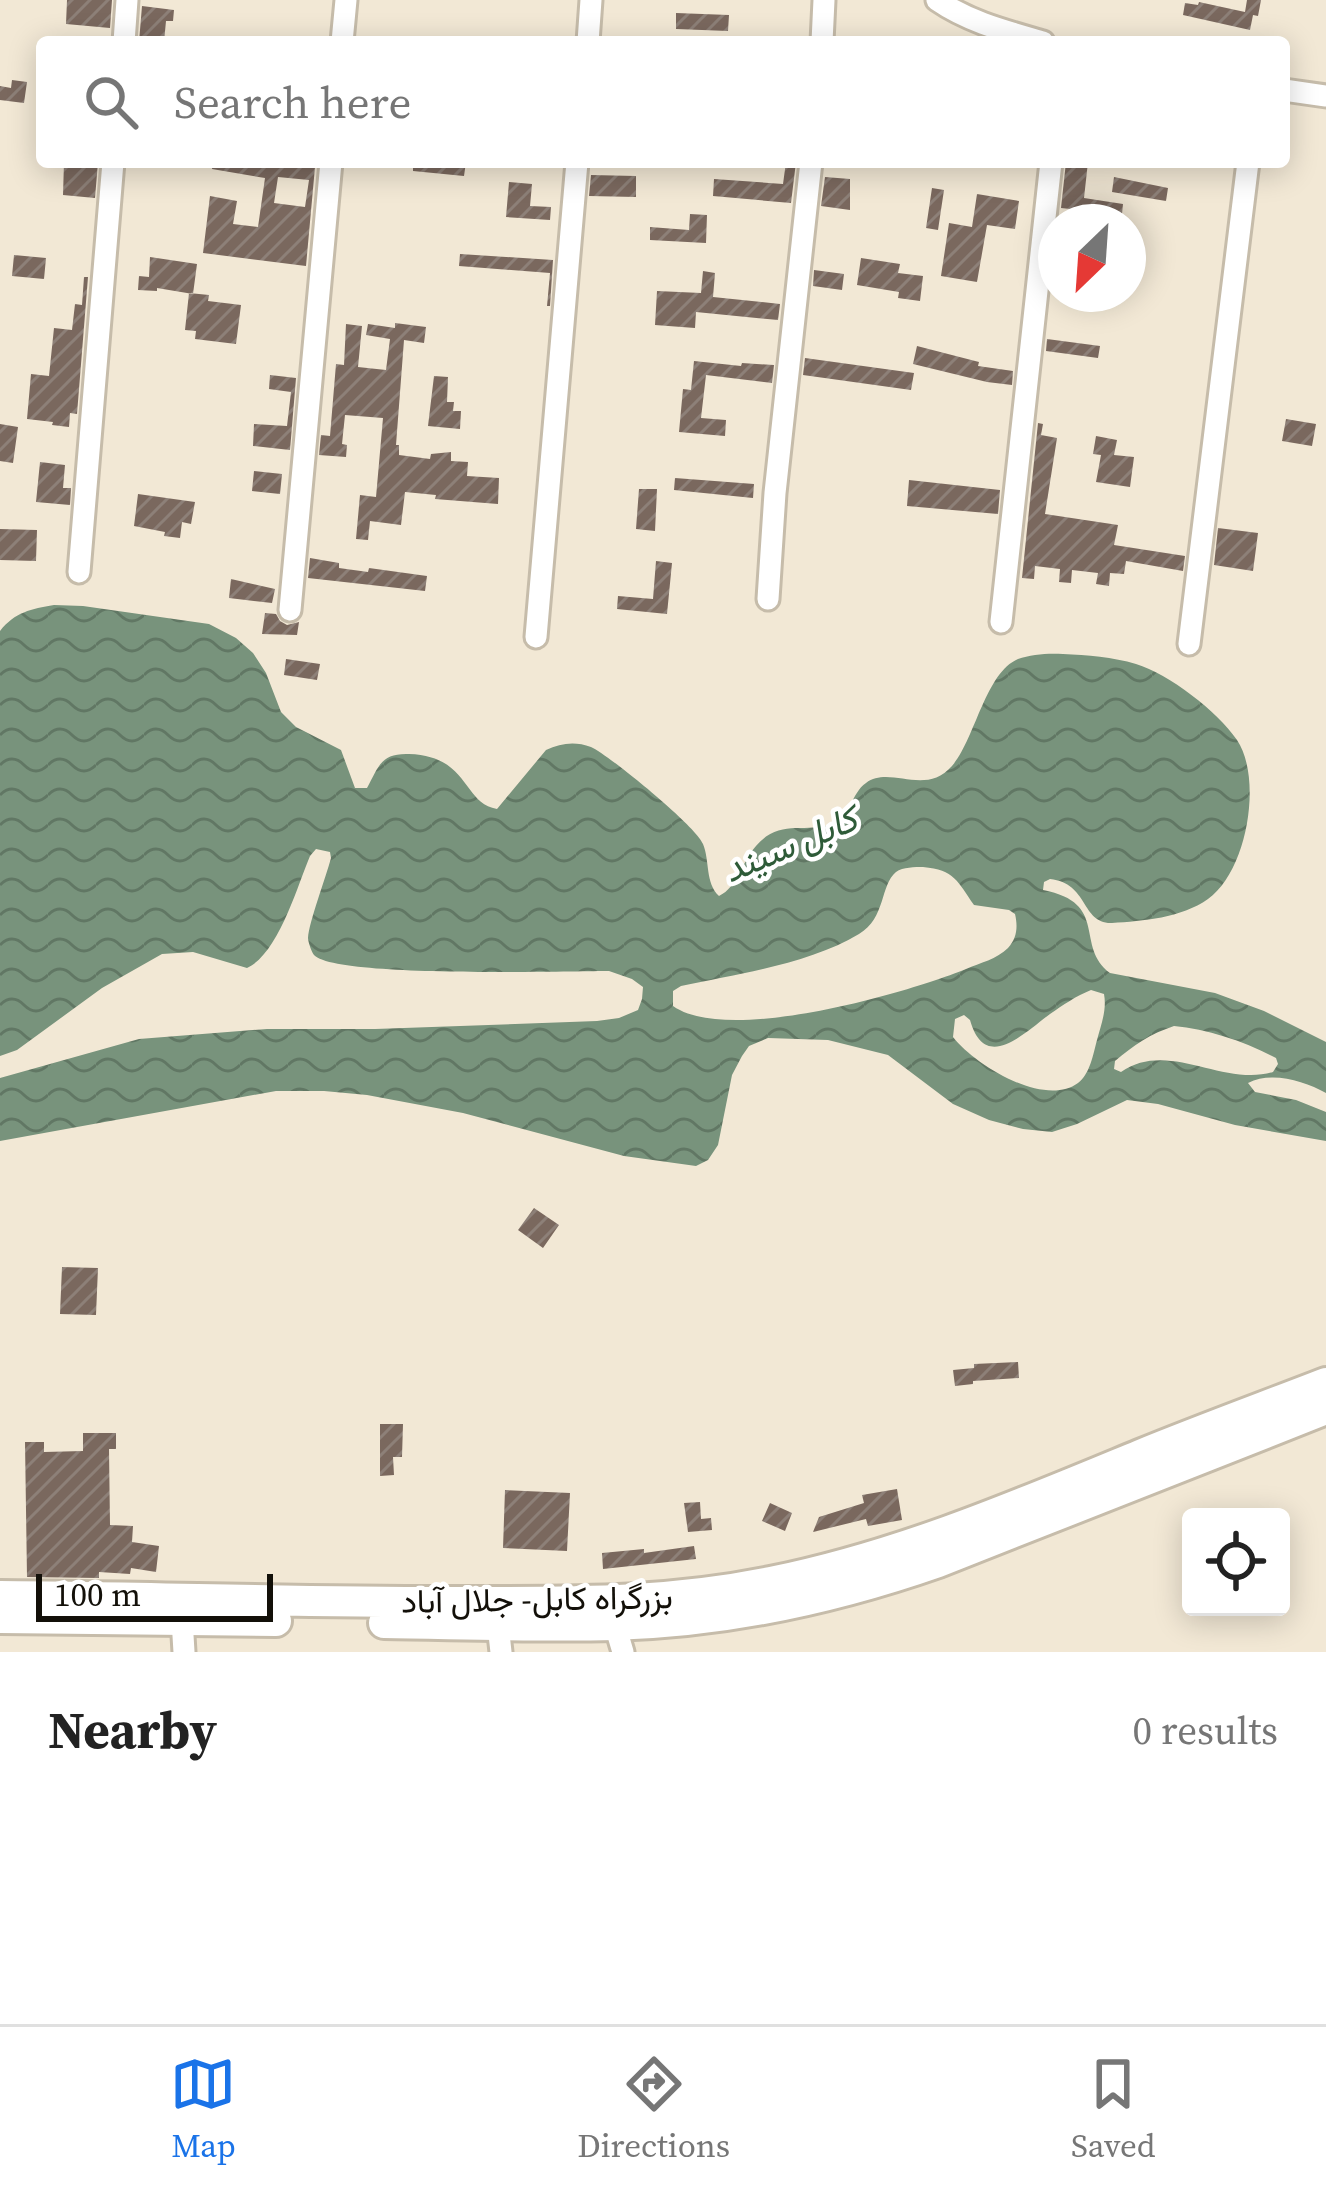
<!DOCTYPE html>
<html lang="en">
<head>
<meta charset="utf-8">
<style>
  body { margin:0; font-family:"Source Serif 4",Vazirmatn,serif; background:#f2f2f2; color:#222 }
  .controls { position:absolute; right:36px; bottom:36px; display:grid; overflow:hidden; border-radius:12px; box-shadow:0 6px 30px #0003 }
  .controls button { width:108px; height:108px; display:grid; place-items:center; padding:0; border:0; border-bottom:3px solid #e0e0e0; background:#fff; color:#222; font:60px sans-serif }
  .compass { position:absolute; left:1038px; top:204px; width:108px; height:108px; border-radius:50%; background:#fff; box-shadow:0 6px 30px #0003; rotate:205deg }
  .scale { position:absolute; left:36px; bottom:30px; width:237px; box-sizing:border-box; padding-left:12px; border:6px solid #131009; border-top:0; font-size:33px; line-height:42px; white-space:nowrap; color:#131009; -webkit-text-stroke:9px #fff; paint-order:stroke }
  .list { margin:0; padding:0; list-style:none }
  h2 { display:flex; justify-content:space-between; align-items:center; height:156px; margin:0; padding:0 48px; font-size:51px }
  h2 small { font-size:39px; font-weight:400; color:#767676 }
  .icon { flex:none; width:66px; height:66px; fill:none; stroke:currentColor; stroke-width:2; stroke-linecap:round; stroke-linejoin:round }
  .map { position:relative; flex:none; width:1326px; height:1652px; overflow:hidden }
  .search { position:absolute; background:#fff; box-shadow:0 6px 30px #0003; left:36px; right:36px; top:36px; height:132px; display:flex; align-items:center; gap:30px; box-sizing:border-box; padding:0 42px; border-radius:12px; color:#767676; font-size:45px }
  .sheet { height:372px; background:#fff }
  nav { display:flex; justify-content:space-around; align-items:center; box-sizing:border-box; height:168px; border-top:3px solid #e0e0e0; background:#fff; font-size:33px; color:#767676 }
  nav a { display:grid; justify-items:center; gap:6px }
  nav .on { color:#1a73e8 }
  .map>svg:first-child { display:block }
  .water { fill:url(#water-waves); fill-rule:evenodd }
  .building { fill:url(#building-hatch); fill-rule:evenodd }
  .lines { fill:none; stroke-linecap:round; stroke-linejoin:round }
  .minor-casing { stroke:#c6bcaa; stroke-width:27 }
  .highway-casing { stroke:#c6bcaa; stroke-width:36 }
  .minor { stroke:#fff; stroke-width:21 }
  .highway { stroke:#fff; stroke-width:30 }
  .labels { text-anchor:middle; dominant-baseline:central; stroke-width:9; stroke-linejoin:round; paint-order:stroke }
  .street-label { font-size:33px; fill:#131009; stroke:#fff }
  .water-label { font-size:36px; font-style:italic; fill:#2e5b38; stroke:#fff }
</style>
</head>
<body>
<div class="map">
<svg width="1326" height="1652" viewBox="0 0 1326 1652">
  <defs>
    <pattern id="water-waves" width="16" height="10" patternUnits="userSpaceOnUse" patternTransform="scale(3)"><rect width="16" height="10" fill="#78937c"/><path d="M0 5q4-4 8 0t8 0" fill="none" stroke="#617764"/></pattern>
    <pattern id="building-hatch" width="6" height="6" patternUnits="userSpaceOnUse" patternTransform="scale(3)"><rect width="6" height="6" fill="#7a685e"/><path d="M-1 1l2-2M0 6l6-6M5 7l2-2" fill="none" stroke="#8d8078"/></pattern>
  </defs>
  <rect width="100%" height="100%" fill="#f2e8d5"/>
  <path class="water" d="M54,605L83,606L209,624L236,638L253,653L266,673L281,712L296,727L341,750L355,788H367C379,766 381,753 409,754C470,756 462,803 497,809L546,750C561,743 575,741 591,747C609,755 697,827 703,844C710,861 705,883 719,896C738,887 742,861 756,846C780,818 804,834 832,824C851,817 851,793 866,783C890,765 925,797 952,766C975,740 985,673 1018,659C1031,654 1050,653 1063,654C1087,655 1113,657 1136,664C1169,674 1217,711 1237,740C1263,779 1247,872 1208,899C1181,918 1143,921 1112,923C1081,924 1089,883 1050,879L1044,882L1043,890C1110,903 1074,946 1110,973L1215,993L1264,1011L1326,1042V1093C1304,1081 1272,1071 1248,1083L1255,1092L1296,1100L1326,1112V1141L1235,1125L1158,1104L1127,1100L1077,1124L1052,1132L1023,1129L989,1120L953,1104L888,1055L828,1040L768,1038L749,1046L742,1056L732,1075L718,1145L708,1160L696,1166L624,1156L463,1113L367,1095L324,1091H276L0,1141V1078L139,1039L267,1029H375L597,1021L619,1018L638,1010L642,999L643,987L632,979L609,971C567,971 335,978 314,955C312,953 308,942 308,938C309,922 326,877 331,858L330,852L316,849L310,856C297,887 278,954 247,968L193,952L162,954L102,988L17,1050L0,1056V631C15,612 31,609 54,605ZM923,867C955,870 957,881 974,905L1009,910L1015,914C1018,927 1017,938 1008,948C997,959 980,963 966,969C907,993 728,1045 673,1006V991L681,986C737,974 809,964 859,934C886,918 880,885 896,872C903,867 915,867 923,867ZM1091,990L1104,994C1107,1010 1101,1025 1097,1040C1093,1055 1090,1074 1078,1083C1044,1108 975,1065 953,1037L955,1019L964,1015L970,1020C985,1073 1023,1034 1050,1014C1063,1005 1076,996 1091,990ZM1174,1026C1208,1029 1246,1042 1276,1058L1278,1064L1273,1072C1222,1087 1168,1039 1121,1072L1114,1069L1115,1061C1134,1045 1150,1034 1174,1026Z"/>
  <path class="building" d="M67,0H112L110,28L66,24Z
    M1247,0H1261L1258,16L1253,15L1250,30L1183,15L1185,3L1198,5L1199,2L1245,12Z
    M142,6L174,10L173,21H166L164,42H139Z
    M676,13L729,15L728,31L676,29Z
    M12,80L27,82L24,103L0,100V86L11,88Z
    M64,162H98L95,198L63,195Z
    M213,162H277L315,167L306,266L203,253L210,196L237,201L233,224L258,227L265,178L212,169ZM278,177L309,180L305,207L274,203Z
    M413,162H466L464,176L413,171Z
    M786,162H796L791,203L713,196L714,179L783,184Z
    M1066,162H1088L1084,198L1123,204L1122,214L1114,213L1112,222H1098L1099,212L1061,208Z
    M591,175L636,176V197L589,196Z
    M825,177L850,179V210L821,206Z
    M1114,177L1168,188L1166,201L1112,192Z
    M509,182L532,184L530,206L551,207L550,220L506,217Z
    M932,188L944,190L938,230L926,228Z
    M977,194L1019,201L1015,229L987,225L977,282L941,276L949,223L972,227Z
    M690,214L707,215L706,243L650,240V227L689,230Z
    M460,254L553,260L550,306H547L550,273L459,266Z
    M14,255L46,258L44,279L12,276Z
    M150,257L197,264L193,294L157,288V291L138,290L139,276L149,277Z
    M861,258L900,264L898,273L923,276L920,301L898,298L899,292L857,285Z
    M814,270L844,274L842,290L813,286Z
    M703,271L715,273L713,297L780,304L778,320L696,312L695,328L655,325L657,291L701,293Z
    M84,277H88L77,414L70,413L69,427L52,425L53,422L27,419L31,374L49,376L54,328L72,330L75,304L82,305Z
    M189,293L209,295L208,301L241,305L236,344L195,339L196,331L185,330Z
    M395,323L426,327L424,343L404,340L396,445H399V455L430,459L431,454L451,452V461L468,462L467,476L499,478L498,504L435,499L436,495L405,492L401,525L370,521L368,540L356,539L360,495L376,497L383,418L345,415L342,444L347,445L346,457L319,455L321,435L330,436L336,364L344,365L346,324L362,326L358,367L386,370L390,339L366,335L368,324L395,328Z
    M1047,339L1100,346L1098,358L1046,351Z
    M917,346L979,362L978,366L1013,371L1012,385L987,382L913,364Z
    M805,358L914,373L911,390L803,375Z
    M694,361L741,366L742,363L774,365L772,383L706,375L701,418L726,420L725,436L679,432L683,389L691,390Z
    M270,375L296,378L290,450L253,446L254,424L287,426L291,392L269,389Z
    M434,376L448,377L447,402H454L453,411H461L460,429L428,426Z
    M1286,419L1316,424L1312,446L1282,441Z
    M1038,423L1043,424L1041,435L1057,438L1045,514L1118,525L1114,545L1185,556L1183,571L1126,561L1124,574L1110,573L1109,586L1096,584L1098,573L1072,570L1071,583L1059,582L1060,569L1035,566L1034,579L1022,578Z
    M0,424L18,427L13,463L0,461Z
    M1096,436L1117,440L1114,455L1134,457L1130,487L1096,482L1101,455L1093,454Z
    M40,462L65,465L63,488H71L70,505L36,502Z
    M254,471L282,474L280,494L252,491Z
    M675,478L754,484L753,498L674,490Z
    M909,480L1000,490L998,514L907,506Z
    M639,489H657L655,531L636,529Z
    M138,494L195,502L191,524L182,522L180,538L164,536L165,532L134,526Z
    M1218,528L1258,533L1253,571L1214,565Z
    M0,529L37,530L36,561L0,560Z
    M310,558L339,563V568L368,572L369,568L427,576L425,591L308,578Z
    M656,561L672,563L667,614L617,609L618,596L653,599Z
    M231,579L275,589L272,603L229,598Z
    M265,613L276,614L280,621L287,625L299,622L297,635L262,634Z
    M286,659L320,664L317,680L284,675Z
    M534,1208L559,1225L543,1248L518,1230Z
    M62,1267L98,1268L96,1315L60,1314Z
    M1018,1362L1019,1378L973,1381V1384L955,1386L953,1370L974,1368V1364Z
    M380,1424H403L402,1457H393L394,1475L380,1476Z
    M83,1433H116V1449H109L110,1525L133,1526L132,1542L159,1546L156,1572L131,1568L130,1574L99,1572V1578L27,1577L25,1442H44V1452L83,1451Z
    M897,1489L902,1520L868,1526L866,1519L813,1532L819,1517L864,1503L862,1495Z
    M505,1490L570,1493L567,1551L503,1548Z
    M700,1502L701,1519L711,1518L712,1530L688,1532L684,1503Z
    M770,1503L792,1513L785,1531L762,1521Z
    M694,1546L696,1559L603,1569L602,1553L644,1549V1553Z"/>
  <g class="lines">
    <g class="minor-casing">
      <path id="minor" d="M937,0C969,22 1005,31 1043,42
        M124,42L127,0
        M342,42L346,0
        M588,42L591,0
        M822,42L824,0
        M1284,90L1326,96
        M79,572L113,162
        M768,599L775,493L811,162
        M290,610L331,162
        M1001,622L1051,162
        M536,637L577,162
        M1189,644L1248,162
        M182,1619L184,1652
        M498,1625L501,1652
        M615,1625L623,1652"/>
    </g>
    <g class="highway-casing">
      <path id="highway" d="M0,1596C158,1597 315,1603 472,1602C576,1602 669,1603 771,1582C900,1556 1019,1505 1140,1455C1201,1430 1264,1407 1326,1383
        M0,1618L276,1621
        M384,1623C460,1624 537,1627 614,1625C723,1622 835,1598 938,1562L1326,1409"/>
    </g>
    <use href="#minor" class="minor"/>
    <use href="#highway" class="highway"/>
  </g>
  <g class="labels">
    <g class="street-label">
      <text transform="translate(537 1599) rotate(-1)">بزرگراه کابل- جلال آباد</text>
    </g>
    <g class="water-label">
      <text transform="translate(790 844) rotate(-23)">کابل سيند</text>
    </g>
  </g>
</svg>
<div class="controls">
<button><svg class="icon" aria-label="locate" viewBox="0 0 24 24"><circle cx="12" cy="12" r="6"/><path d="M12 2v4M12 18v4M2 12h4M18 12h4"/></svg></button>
</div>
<svg class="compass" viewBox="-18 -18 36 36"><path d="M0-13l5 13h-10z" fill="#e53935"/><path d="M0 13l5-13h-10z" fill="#767676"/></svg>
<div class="scale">100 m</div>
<div class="search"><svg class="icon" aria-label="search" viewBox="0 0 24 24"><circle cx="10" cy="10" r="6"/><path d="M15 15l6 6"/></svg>Search here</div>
</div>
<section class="sheet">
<h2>Nearby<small>0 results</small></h2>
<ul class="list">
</ul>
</section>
<nav>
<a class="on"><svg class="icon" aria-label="map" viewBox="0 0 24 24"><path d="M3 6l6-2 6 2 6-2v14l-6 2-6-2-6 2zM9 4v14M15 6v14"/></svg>Map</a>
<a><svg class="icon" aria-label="directions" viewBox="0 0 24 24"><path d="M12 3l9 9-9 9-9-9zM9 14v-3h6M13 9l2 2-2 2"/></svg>Directions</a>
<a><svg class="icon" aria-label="saved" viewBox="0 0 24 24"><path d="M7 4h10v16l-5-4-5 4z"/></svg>Saved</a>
</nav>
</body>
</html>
